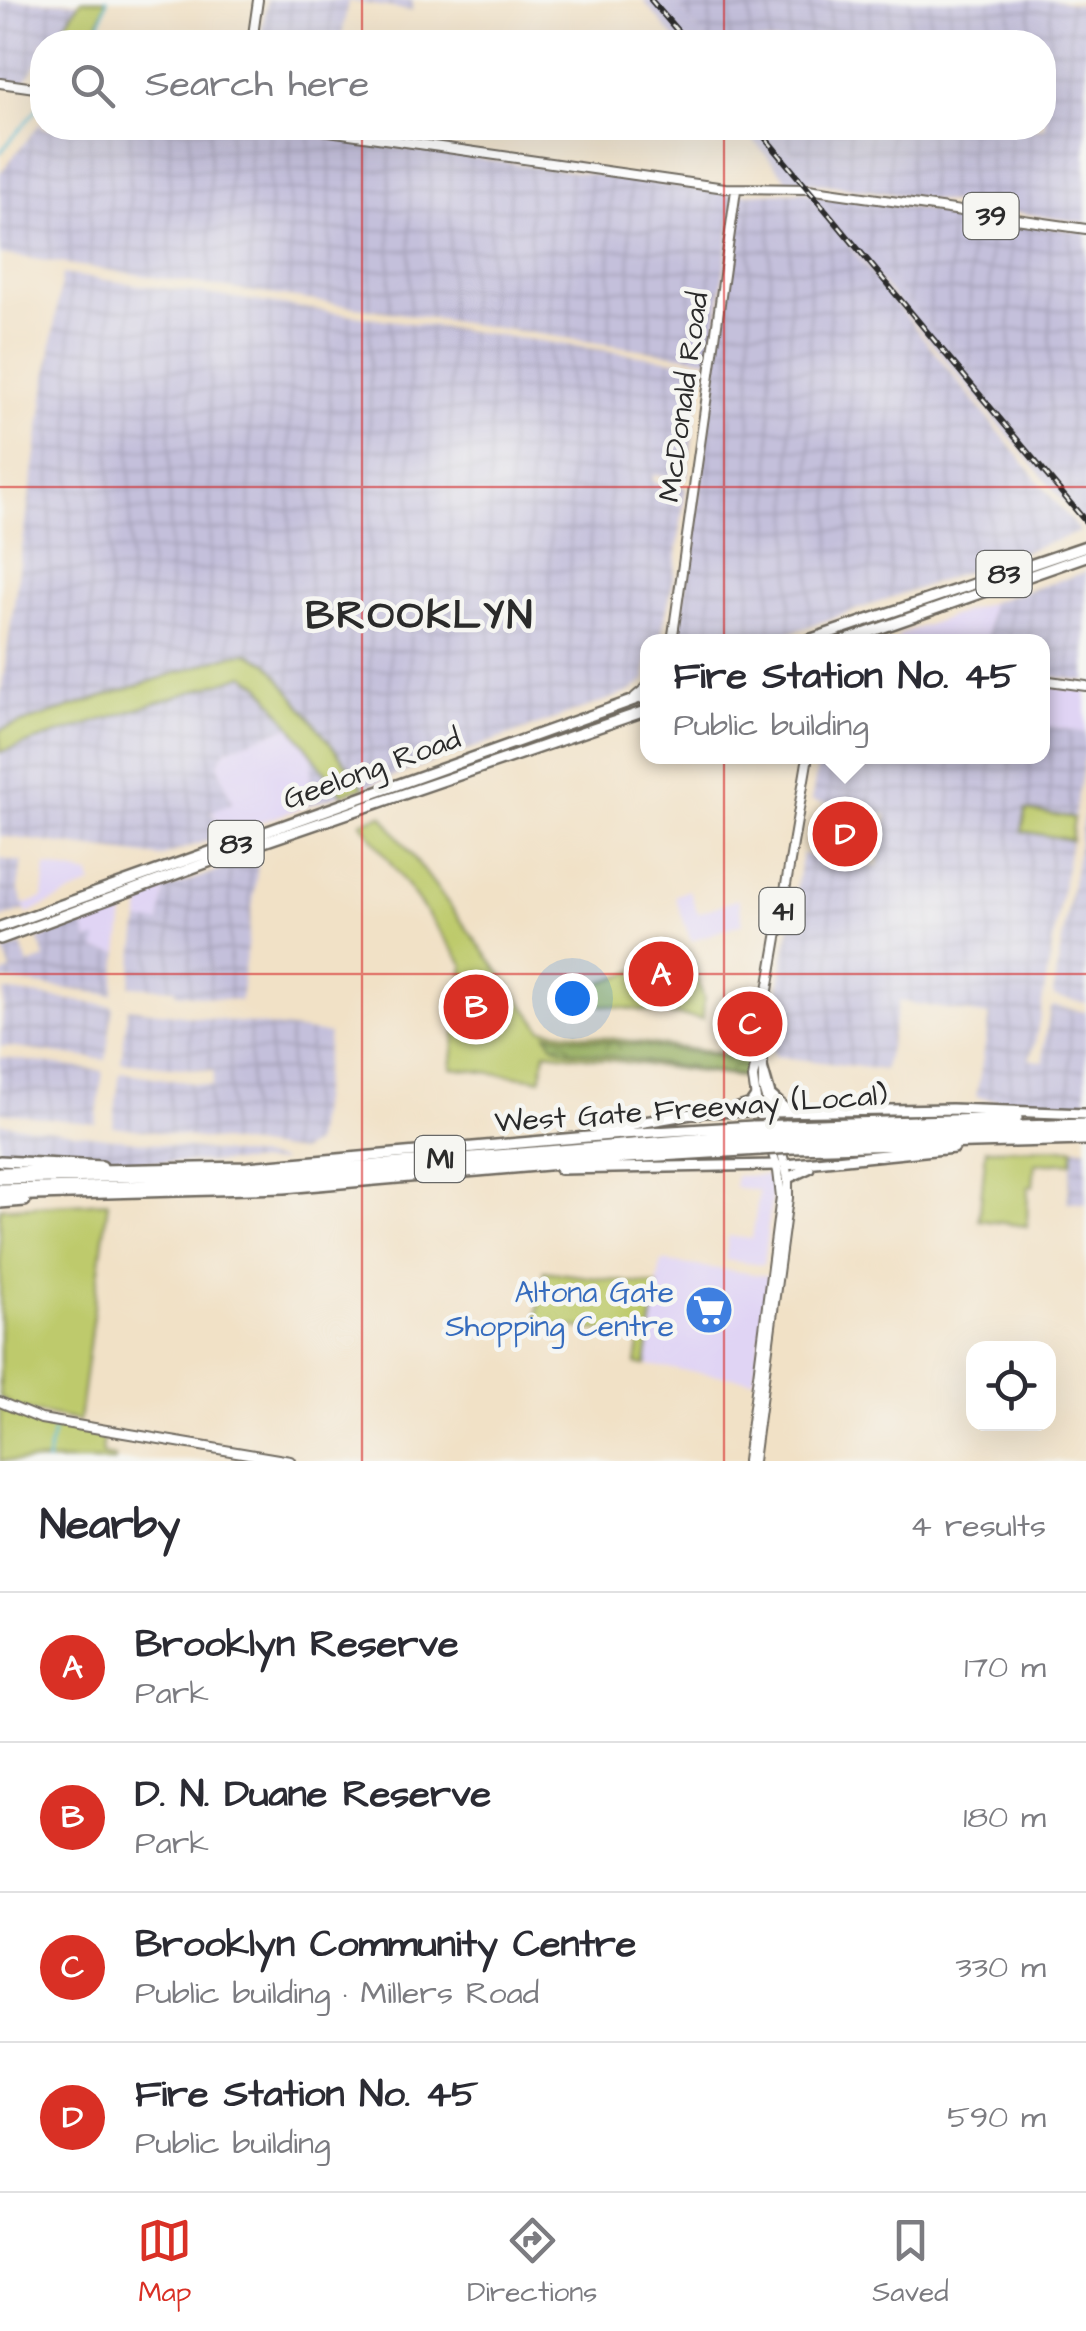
<!DOCTYPE html>
<html lang="en">
<head>
<meta charset="utf-8">
<style>
  body { margin:0; font-family:"Architects Daughter",sans-serif; background:#f7f7f7; color:#2b2b33 }
  .controls { position:absolute; right:30px; bottom:30px; display:grid; overflow:hidden; border-radius:20px; box-shadow:0 10px 40px #0002 }
  .controls button { width:90px; height:90px; display:grid; place-items:center; padding:0; border:0; border-bottom:2px solid #e1e1e2; background:#fff; color:#2b2b33; font:50px sans-serif }
  .you { position:absolute; left:572px; top:998px; width:35px; height:35px; margin:-25px; border:8px solid #fff; border-radius:50%; background:#1a73e8; box-shadow:0 0 0 15px #1a73e833 }
  .badge { display:grid; place-items:center; width:65px; height:65px; border-radius:50%; background:#d93025; color:#fff; font-size:32px; font-weight:700 }
  .pin { position:absolute; translate:-50% -50%; border:5px solid #fff; box-shadow:0 2px 10px #0006 }
  .popup { position:absolute; left:640px; top:634px; width:410px; height:130px; box-sizing:border-box; display:grid; place-content:center; border-radius:20px; background:#fff; filter:drop-shadow(0 2px 8px #0005); font-size:32px; white-space:nowrap; color:#7c7c81 }
  .popup b { font-size:38px; color:#2b2b33 }
  .popup::after { content:''; position:absolute; left:50%; top:100%; margin-left:-20px; border:20px solid transparent; border-top-color:#fff }
  .list { margin:0; padding:0; list-style:none }
  h2 { display:flex; justify-content:space-between; align-items:center; height:130px; margin:0; padding:0 40px; font-size:42px }
  h2 small { font-size:32px; font-weight:400; color:#7c7c81 }
  .list li { display:grid; grid-template-columns:65px 1fr auto; gap:30px; align-items:center; box-sizing:border-box; height:150px; padding:0 40px; border-top:2px solid #e1e1e2 }
  .list b { display:block; font-size:38px; white-space:nowrap }
  .list p { margin:0; font-size:32px; white-space:nowrap; color:#7c7c81 }
  .list em { font-size:32px; font-style:normal; color:#7c7c81 }
  .icon { flex:none; width:55px; height:55px; fill:none; stroke:currentColor; stroke-width:2; stroke-linecap:round; stroke-linejoin:round }
  .map { position:relative; flex:none; width:1086px; height:1461px; overflow:hidden }
  .search { position:absolute; background:#fff; box-shadow:0 10px 40px #0002; left:30px; right:30px; top:30px; height:110px; display:flex; align-items:center; gap:25px; box-sizing:border-box; padding:0 35px; border-radius:40px; color:#7c7c81; font-size:38px }
  .sheet { height:730px; background:#fff }
  nav { display:flex; justify-content:space-around; align-items:center; box-sizing:border-box; height:140px; border-top:2px solid #e1e1e2; background:#fff; font-size:28px; color:#7c7c81 }
  nav a { display:grid; justify-items:center; gap:5px }
  nav .on { color:#d93025 }
  .map>svg:first-child { display:block }
  .built { fill:#e0d4f4 }
  .industrial { fill:url(#industrial-grid) }
  .railway { fill:#c4c0db }
  .green { fill:#beca6c; stroke:#747a4c; stroke-width:2.5 }
  .forest { fill:url(#forest-crowns); stroke:#606c46; stroke-width:2.5 }
  .lines { fill:none; stroke-linecap:round; stroke-linejoin:round }
  .stream { stroke:#59bdd7; stroke-width:2.5 }
  .major-casing { stroke:#706b61; stroke-width:12 }
  .highway-casing { stroke:#706b61; stroke-width:14 }
  .major { stroke:#fff; stroke-width:8 }
  .highway { stroke:#fff; stroke-width:9 }
  .rail-casing { stroke:#2b2b2b; stroke-width:6 }
  .rail { stroke:#f6f6f2; stroke-width:2.5; stroke-dasharray:8; stroke-linecap:butt }
  .highway-bridge-casing { stroke:#706b61; stroke-width:14; stroke-linecap:butt }
  .highway-bridge { stroke:#fff; stroke-width:9 }
  .grid { fill:none; stroke:#d62828; stroke-width:2.5; stroke-opacity:0.55 }
  .labels { text-anchor:middle; dominant-baseline:central; stroke-width:9; stroke-linejoin:round; paint-order:stroke }
  .shield { fill:#f6f6f2; stroke:#686867; stroke-width:2.5 }
  .shield-label { font-size:28px; font-weight:bold; fill:#2b2b2b }
  .street-label { font-size:30px; fill:#2b2b2b; stroke:#f6f6f2 }
  .shop-label { font-size:30px; fill:#366cbe; stroke:#f6f6f2; text-anchor:end }
  .district-label { font-size:40px; font-weight:bold; letter-spacing:2.5px; fill:#2b2b2b; stroke:#f6f6f2 }
</style>
</head>
<body>
<div class="map">
<svg width="1086" height="1461" viewBox="0 0 1086 1461">
  <defs>
    <pattern id="industrial-grid" width="8" height="8" patternUnits="userSpaceOnUse" patternTransform="scale(2.5)"><rect width="8" height="8" fill="#c4c0db"/><path d="M0 4h8M4 0v8" fill="none" stroke="#a9a5bc"/></pattern>
    <pattern id="forest-crowns" width="20" height="18" patternUnits="userSpaceOnUse" patternTransform="scale(2.5)"><rect width="20" height="18" fill="#96ae60"/><path d="M2 6a3 3 0 1 1 6 0M12 15a3 3 0 1 1 6 0" fill="none" stroke="#7b8e4f"/></pattern>
  </defs>
  <rect width="100%" height="100%" fill="#f6f6f2"/>
  <filter id="ink" filterUnits="userSpaceOnUse"><feTurbulence type="fractalNoise" baseFrequency=".01" numOctaves="2"/><feDisplacementMap in="SourceGraphic" scale="20" xChannelSelector="R" yChannelSelector="G"/><feConvolveMatrix kernelMatrix="1 2 1 2 8 2 1 2 1" color-interpolation-filters="sRGB"/></filter>
  <filter id="wash" filterUnits="userSpaceOnUse"><feTurbulence type="fractalNoise" baseFrequency=".0048" numOctaves="4" result="noise"/><feDisplacementMap in="SourceGraphic" scale="40" xChannelSelector="R" yChannelSelector="G"/><feGaussianBlur stdDeviation="2.25" result="paint"/><feColorMatrix in="noise" values="0 0 0 0 0 0 0 0 0 0 0 0 0 0 0 0 0 1.4 0 .05"/><feComposite in="paint" operator="in"/></filter>
  <g filter="url(#wash)">
    <rect width="100%" height="100%" fill="#f1e1c6"/>
    <path class="built" d="M991,602L986,641L895,642L901,634Z
      M1047,686L1086,691V733L1043,725Z
      M291,726L313,756L307,806L227,834L211,810L232,803L218,763L226,749Z
      M46,866L90,875L92,884L27,914L23,905L43,898Z
      M165,889L160,924L139,921L142,898Z
      M689,890L698,913L738,899L743,923L691,941L675,896Z
      M123,904L125,907L119,953L95,950L96,939L89,941L81,922Z
      M772,1175L774,1179L763,1265L725,1260L728,1236L752,1239L759,1191L734,1187L736,1176Z
      M661,1261L769,1276L754,1380L646,1365Z"/>
    <path class="industrial" d="M0,0L81,2L50,42H42V55L23,85L0,81Z
      M267,0H413L412,11L348,1L341,42H260Z
      M674,0H1052L1086,5V223L817,183L773,128H1044V42H707Z
      M42,121V128H261L735,194L712,360L0,254V173Z
      M805,191L1080,532L767,641L676,642L696,516L737,194Z
      M819,194L1086,232V516Z
      M62,274L703,364L687,479L653,475V482L686,487L674,578L660,641L648,642L646,680L630,692L364,787L268,663L247,653L235,654L0,730V699Z
      M1086,572V681L1043,676L1042,642L986,641L991,602Z
      M242,675L261,686L291,726L226,749L218,763L232,803L211,811L227,834L160,857L0,836V752Z
      M1043,725L1086,733V752L1074,818L1026,810L1023,831L1071,840L1035,1044L1029,1059L1044,1062V1045L1050,1009L1054,1006L1086,1012V1107L1054,1108L976,1097L990,1016L899,1001L884,1070L773,1056L772,1028L802,854L878,867L887,815L811,801L819,757L1042,756Z
      M313,756L342,794L307,806Z
      M1086,802V1003L1055,997L1053,994Z
      M259,857L240,1001L176,993V989L130,986L139,921L160,923L165,889Z
      M0,859L22,862L18,888L25,910L0,919Z
      M81,922L89,941L97,938L96,950L119,953L113,995L0,980V976L11,971L4,951L21,945L28,965L37,962L45,958L38,939Z
      M4,991L113,1006L106,1060L0,1046Z
      M128,1008L329,1034L314,1144L299,1152L113,1126L120,1072L212,1086L214,1074L212,1071L121,1062Z
      M0,1057L103,1071L96,1124L0,1112Z
      M0,1123L280,1160V1162L0,1163Z
      M1074,1148H1086V1204L1067,1202Z"/>
    <path class="railway" d="M643,0H674L707,42H677Z
      M743,128H773L817,183L787,180Z
      M805,191L819,194L1086,516V529Z"/>
    <path class="green" d="M81,0H107L92,42H54Z
      M247,653L268,663L364,787L342,794L261,686L245,675L0,752V730L235,654Z
      M1026,810L1074,818L1071,840L1022,831Z
      M382,815L542,1029L750,1057L747,1078L545,1052L541,1079L451,1068L464,965L361,822Z
      M688,953L704,998L703,1019L566,1000L567,994Z
      M1074,1148L1072,1162L1035,1164L1033,1186L1028,1187L1027,1226L979,1220L986,1149Z
      M108,1202L79,1421L16,1408L0,1397V1208Z
      M544,1271L657,1286L646,1365L636,1364L640,1336L536,1323Z
      M0,1407L29,1420L104,1435L102,1455L114,1457V1461H0Z"/>
    <path class="forest" d="M547,1034L748,1059L745,1076L566,1050L554,1046Z"/>
    <g class="lines">
      <path class="stream" d="M90,42L97,35L107,0
        M0,153L37,109L42,95
        M47,1461L53,1431"/>
    </g>
  </g>
  <g filter="url(#ink)">
    <g class="lines">
      <g class="major-casing">
        <path id="major" d="M252,42L258,0
          M0,83L42,89
          M308,128L725,188L808,189L1086,229
          M672,642L736,190
          M1042,680L1086,686
          M635,697L648,686
          M763,1052V1088L776,1131
          M765,1131L757,1107L753,1078L808,756
          M0,1402L41,1419L290,1461
          M747,1461L781,1197L778,1171L770,1144
          M753,1461L788,1198V1178L780,1144"/>
      </g>
      <g class="highway-casing">
        <path id="highway" d="M803,642L1086,546
          M841,642L1086,556
          M0,927L648,695
          M0,939L241,850L648,710
          M762,1067L770,1095L788,1111
          M736,1109L751,1104L755,1098
          M769,1112L952,1109L1086,1114
          M785,1125L1017,1118
          M598,1130L703,1112L758,1111
          M788,1133L1086,1124
          M790,1140L1086,1132
          M793,1148L1086,1140
          M0,1161L102,1166
          M786,1165L954,1148
          M560,1169L777,1165
          M0,1172L247,1167L622,1134L753,1126
          M788,1178L809,1168
          M0,1179L265,1174L755,1134
          M0,1189L237,1183L758,1142
          M0,1196L284,1188L627,1158L760,1150
          M0,1203L25,1201"/>
      </g>
      <use href="#major" class="major"/>
      <use href="#highway" class="highway"/>
      <g class="rail-casing">
        <path id="rail" d="M651,0L687,42
          M757,128L1086,522"/>
      </g>
      <use href="#rail" class="rail"/>
      <g class="highway-bridge-casing">
        <path id="highway-bridge" d="M753,1126L785,1125
          M755,1134L788,1133
          M758,1142L790,1140
          M760,1150L793,1148"/>
      </g>
      <use href="#highway-bridge" class="highway-bridge"/>
    </g>
  </g>
  <path class="grid" d="M362,0V42M724,0V42M362,128V1461M724,128V1461M0,487H1086M0,974H1086"/>
  <defs>
    <g id="supermarket-disc" transform="scale(2.5)"><circle r="9.5" fill="#3f7fe0" stroke="#f6f6f2"/><path d="M-6-5.5h2.5l.6 2H6L4.5 2H-2.5L-4.4-4H-6ZM-1.5 3.2a1.3 1.3 0 1 0 .1 0ZM3 3.2a1.3 1.3 0 1 0 .1 0Z" fill="#fff"/></g>
  </defs>
  <g fill-rule="evenodd">
    <use href="#supermarket-disc" x="709" y="1310"/>
  </g>
  <g class="labels">
    <g class="shield">
      <rect x="963.5" y="193" width="55" height="46" rx="8"/>
      <rect x="976.5" y="551" width="55" height="46" rx="8"/>
      <rect x="208.5" y="821" width="55" height="46" rx="8"/>
      <rect x="759.5" y="888" width="45" height="46" rx="8"/>
      <rect x="415" y="1136" width="50" height="46" rx="8"/>
    </g>
    <g class="shield-label">
      <text x="991" y="216">39</text>
      <text x="1004" y="574">83</text>
      <text x="236" y="844">83</text>
      <text x="782" y="911">41</text>
      <text x="440" y="1159">M1</text>
    </g>
    <g class="street-label">
      <text transform="translate(684 397) rotate(-82)">McDonald Road</text>
      <text transform="translate(372 769) rotate(-20)">Geelong Road</text>
      <text transform="translate(691 1109) rotate(-4)">West Gate Freeway (Local)</text>
    </g>
    <g class="shop-label">
      <text x="674" y="1293">Altona Gate<tspan x="674" dy="34">Shopping Centre</tspan></text>
    </g>
    <g class="district-label">
      <text x="420" y="616">BROOKLYN</text>
    </g>
  </g>
</svg>
<div class="controls">
<button><svg class="icon" aria-label="locate" viewBox="0 0 24 24"><circle cx="12" cy="12" r="6"/><path d="M12 2v4M12 18v4M2 12h4M18 12h4"/></svg></button>
</div>
<div class="you"></div>
<div class="pin badge" style="left:661px;top:974px">A</div>
<div class="pin badge" style="left:476px;top:1007px">B</div>
<div class="pin badge" style="left:750px;top:1024px">C</div>
<div class="pin badge" style="left:845px;top:834px">D</div>
<div class="popup"><b>Fire Station No. 45</b>Public building</div>
<div class="search"><svg class="icon" aria-label="search" viewBox="0 0 24 24"><circle cx="10" cy="10" r="6"/><path d="M15 15l6 6"/></svg>Search here</div>
</div>
<section class="sheet">
<h2>Nearby<small>4 results</small></h2>
<ul class="list">
<li><span class="badge">A</span><div><b>Brooklyn Reserve</b><p>Park</p></div><em>170 m</em></li>
<li><span class="badge">B</span><div><b>D. N. Duane Reserve</b><p>Park</p></div><em>180 m</em></li>
<li><span class="badge">C</span><div><b>Brooklyn Community Centre</b><p>Public building · Millers Road</p></div><em>330 m</em></li>
<li><span class="badge">D</span><div><b>Fire Station No. 45</b><p>Public building</p></div><em>590 m</em></li>
</ul>
</section>
<nav>
<a class="on"><svg class="icon" aria-label="map" viewBox="0 0 24 24"><path d="M3 6l6-2 6 2 6-2v14l-6 2-6-2-6 2zM9 4v14M15 6v14"/></svg>Map</a>
<a><svg class="icon" aria-label="directions" viewBox="0 0 24 24"><path d="M12 3l9 9-9 9-9-9zM9 14v-3h6M13 9l2 2-2 2"/></svg>Directions</a>
<a><svg class="icon" aria-label="saved" viewBox="0 0 24 24"><path d="M7 4h10v16l-5-4-5 4z"/></svg>Saved</a>
</nav>
</body>
</html>
